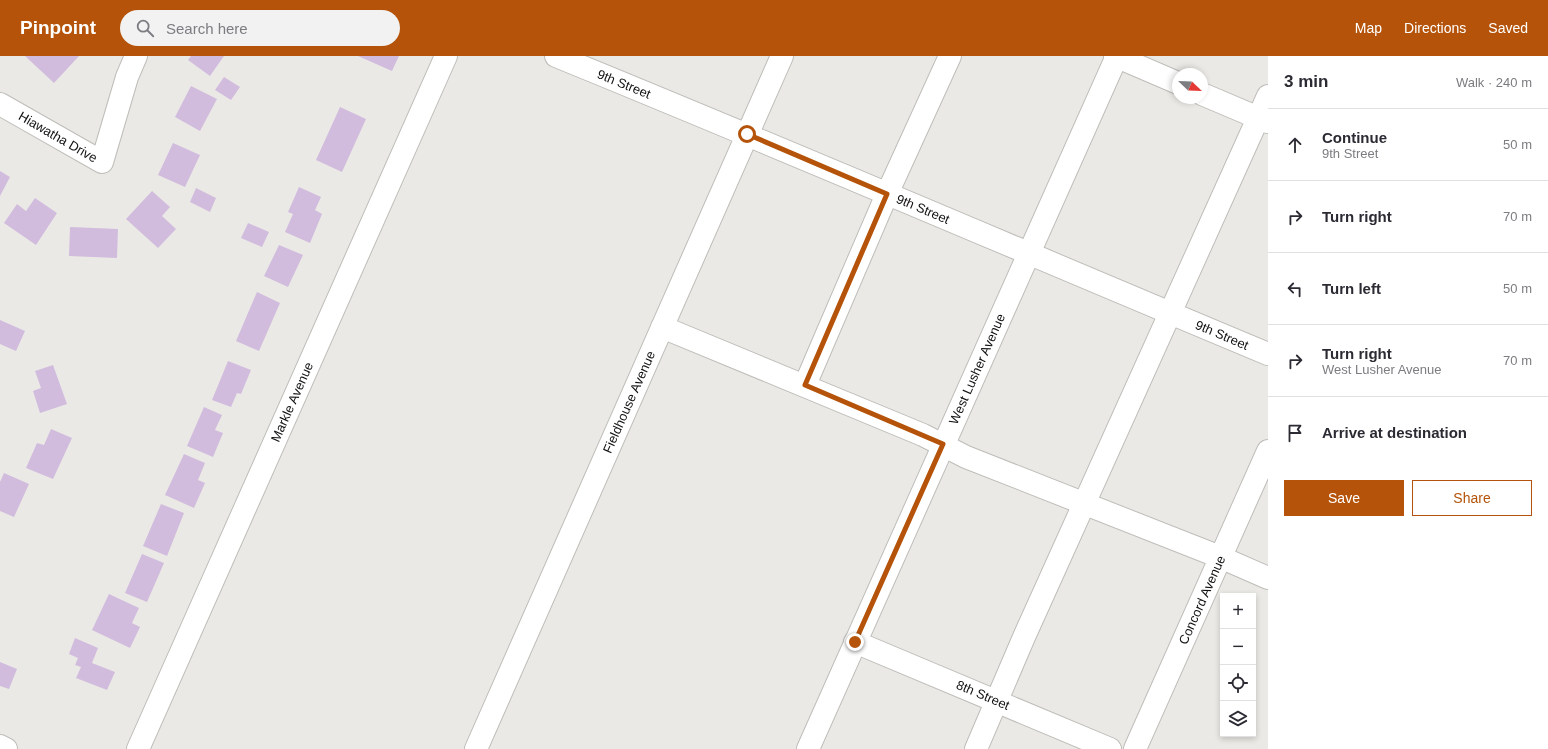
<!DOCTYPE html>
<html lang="en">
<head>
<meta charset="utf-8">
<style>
  body { margin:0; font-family:Arial,sans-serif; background:#f2f2f3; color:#2b2b33 }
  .controls { position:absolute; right:12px; bottom:12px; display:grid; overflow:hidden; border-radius:0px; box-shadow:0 2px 6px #0003 }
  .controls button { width:36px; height:36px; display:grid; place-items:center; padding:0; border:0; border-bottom:1px solid #e1e1e2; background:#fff; color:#2b2b33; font:20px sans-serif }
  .compass { position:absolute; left:1172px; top:12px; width:36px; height:36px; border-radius:50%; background:#fff; box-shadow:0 2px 6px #0003; rotate:113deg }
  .stop { position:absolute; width:12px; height:12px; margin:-9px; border:3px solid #b45309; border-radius:50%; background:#fff }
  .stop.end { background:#b45309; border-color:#fff; box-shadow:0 1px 4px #0008 }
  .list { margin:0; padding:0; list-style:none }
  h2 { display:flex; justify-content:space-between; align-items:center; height:52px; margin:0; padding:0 16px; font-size:17px }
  h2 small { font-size:13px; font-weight:400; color:#7c7c81 }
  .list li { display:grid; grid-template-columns:26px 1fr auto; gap:12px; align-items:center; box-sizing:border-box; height:72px; padding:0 16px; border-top:1px solid #e1e1e2 }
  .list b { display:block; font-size:15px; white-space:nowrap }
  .list p { margin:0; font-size:13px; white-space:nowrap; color:#7c7c81 }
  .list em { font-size:13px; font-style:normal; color:#7c7c81 }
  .actions { display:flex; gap:8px; padding:12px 16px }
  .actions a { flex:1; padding:9px 0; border:1px solid #b45309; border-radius:0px; text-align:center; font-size:14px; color:#b45309 }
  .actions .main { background:#b45309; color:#fff }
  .icon { flex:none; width:22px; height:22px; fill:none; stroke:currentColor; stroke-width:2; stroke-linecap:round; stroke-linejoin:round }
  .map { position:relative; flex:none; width:1268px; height:693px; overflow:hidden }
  header { display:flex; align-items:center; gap:24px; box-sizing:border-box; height:56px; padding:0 20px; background:#b45309; color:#fff }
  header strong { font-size:19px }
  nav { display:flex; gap:22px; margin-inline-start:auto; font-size:14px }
  .search { width:280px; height:36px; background:#f2f2f3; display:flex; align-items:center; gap:10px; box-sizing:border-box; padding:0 14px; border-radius:22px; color:#7c7c81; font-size:15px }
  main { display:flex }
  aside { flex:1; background:#fff }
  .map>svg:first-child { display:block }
  .building { fill:#d1bcde }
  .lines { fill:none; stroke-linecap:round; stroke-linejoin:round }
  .minor-casing { stroke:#bfbdb9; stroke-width:24 }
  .major-casing { stroke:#bfbdb9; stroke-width:24 }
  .minor { stroke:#fff; stroke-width:22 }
  .major { stroke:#fff; stroke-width:22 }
  .route { stroke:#b45309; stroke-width:5 }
  .labels { text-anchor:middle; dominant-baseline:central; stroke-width:4; stroke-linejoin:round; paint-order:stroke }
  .street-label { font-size:13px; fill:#121110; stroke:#fff }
</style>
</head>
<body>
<header>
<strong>Pinpoint</strong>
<div class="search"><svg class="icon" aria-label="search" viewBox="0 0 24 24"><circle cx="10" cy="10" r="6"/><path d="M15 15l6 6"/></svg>Search here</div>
<nav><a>Map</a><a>Directions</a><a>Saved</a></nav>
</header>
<main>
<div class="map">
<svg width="1268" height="693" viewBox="0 0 1268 693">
  <rect width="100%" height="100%" fill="#ebe9e5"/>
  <path class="building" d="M25,0H79L54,27Z
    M191,0H224L210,20L188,4Z
    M358,0H399L392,15Z
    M224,21L240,31L231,44L215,34Z
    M191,30L217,43L200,75L175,61Z
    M340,51L366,63L342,116L316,104Z
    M173,87L200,99L185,131L158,119Z
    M0,115L10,121L0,140Z
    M299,131L321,141L315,154L322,158L310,187L285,176L293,158L288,156Z
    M196,132L216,142L210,156L190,146Z
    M152,135L170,151L162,160L176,173L158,192L126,163Z
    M35,142L57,157L36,189L4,167L17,148L26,155Z
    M248,167L269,176L262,191L241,182Z
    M70,171L118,173L117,202L69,200Z
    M279,189L303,199L288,231L264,220Z
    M257,236L280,247L259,295L236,285Z
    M0,264L25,275L16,295L0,288Z
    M228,305L251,314L241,338L237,337L231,351L212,344Z
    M53,309L67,348L40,357L33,335L41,332L35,315Z
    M204,351L222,359L215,374L223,377L213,401L187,390Z
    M51,373L72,382L53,423L26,412L37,387L44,389Z
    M184,398L205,407L198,424L205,427L194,452L165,439Z
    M4,417L29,428L14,461L0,455V426Z
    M161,448L184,457L167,500L143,490Z
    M142,498L164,507L147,546L125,537Z
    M109,538L139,552L132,567L140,571L130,592L92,574Z
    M75,582L98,592L92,607L115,616L107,634L76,622L81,611L75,609L78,602L69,598Z
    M0,606L17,613L9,633L0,630Z"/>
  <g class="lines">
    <g class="minor-casing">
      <path id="minor" d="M556,0C794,97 1031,199 1268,298
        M1115,0L1178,27
        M1202,38L1268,66
        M0,48L102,106L127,21L136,0
        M662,271L923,379L966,401L1220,501L1268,522
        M805,329L887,138L950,0
        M855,586L1110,693
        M0,690L6,693
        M138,693L446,0
        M476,693L782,0
        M976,693L1024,581L1268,40
        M1135,693L1268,395"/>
    </g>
    <g class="major-casing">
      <path id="major" d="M808,693L1117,0"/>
    </g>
    <use href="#minor" class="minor"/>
    <use href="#major" class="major"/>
  </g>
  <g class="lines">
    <path class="route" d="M747,78L887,138L805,329L943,388L855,586"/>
  </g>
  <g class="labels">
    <g class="street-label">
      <text transform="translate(624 28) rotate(22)">9th Street</text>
      <text transform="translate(58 81) rotate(30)">Hiawatha Drive</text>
      <text transform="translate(923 153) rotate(23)">9th Street</text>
      <text transform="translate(1222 279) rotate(23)">9th Street</text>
      <text transform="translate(977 313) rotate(-66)">West Lusher Avenue</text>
      <text transform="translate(292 346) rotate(-66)">Markle Avenue</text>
      <text transform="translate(629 346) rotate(-66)">Fieldhouse Avenue</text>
      <text transform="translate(1202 544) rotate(-66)">Concord Avenue</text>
      <text transform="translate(983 639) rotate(23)">8th Street</text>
    </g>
  </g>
</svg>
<div class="controls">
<button>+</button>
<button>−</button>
<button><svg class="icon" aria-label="locate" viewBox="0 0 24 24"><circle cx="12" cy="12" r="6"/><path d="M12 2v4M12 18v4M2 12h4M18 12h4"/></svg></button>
<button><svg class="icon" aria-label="layers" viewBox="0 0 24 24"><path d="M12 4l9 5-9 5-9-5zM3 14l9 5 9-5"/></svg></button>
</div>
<svg class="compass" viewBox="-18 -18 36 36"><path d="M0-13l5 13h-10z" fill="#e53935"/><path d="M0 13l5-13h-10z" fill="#7c7c81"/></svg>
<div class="stop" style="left:747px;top:78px"></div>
<div class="stop end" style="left:855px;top:586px"></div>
</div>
<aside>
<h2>3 min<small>Walk · 240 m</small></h2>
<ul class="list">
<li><svg class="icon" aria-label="ahead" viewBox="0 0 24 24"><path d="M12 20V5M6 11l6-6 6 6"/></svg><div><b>Continue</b><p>9th Street</p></div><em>50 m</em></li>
<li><svg class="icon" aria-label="right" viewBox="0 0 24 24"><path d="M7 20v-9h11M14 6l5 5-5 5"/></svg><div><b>Turn right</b></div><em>70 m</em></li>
<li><svg class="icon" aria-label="left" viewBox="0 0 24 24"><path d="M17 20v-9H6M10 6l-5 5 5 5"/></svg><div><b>Turn left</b></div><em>50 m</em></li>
<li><svg class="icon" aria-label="right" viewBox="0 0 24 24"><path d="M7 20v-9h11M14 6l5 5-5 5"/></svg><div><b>Turn right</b><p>West Lusher Avenue</p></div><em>70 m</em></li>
<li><svg class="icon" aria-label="arrive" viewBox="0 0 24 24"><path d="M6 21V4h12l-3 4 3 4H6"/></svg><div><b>Arrive at destination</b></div></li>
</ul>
<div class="actions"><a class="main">Save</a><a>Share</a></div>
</aside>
</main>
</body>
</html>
